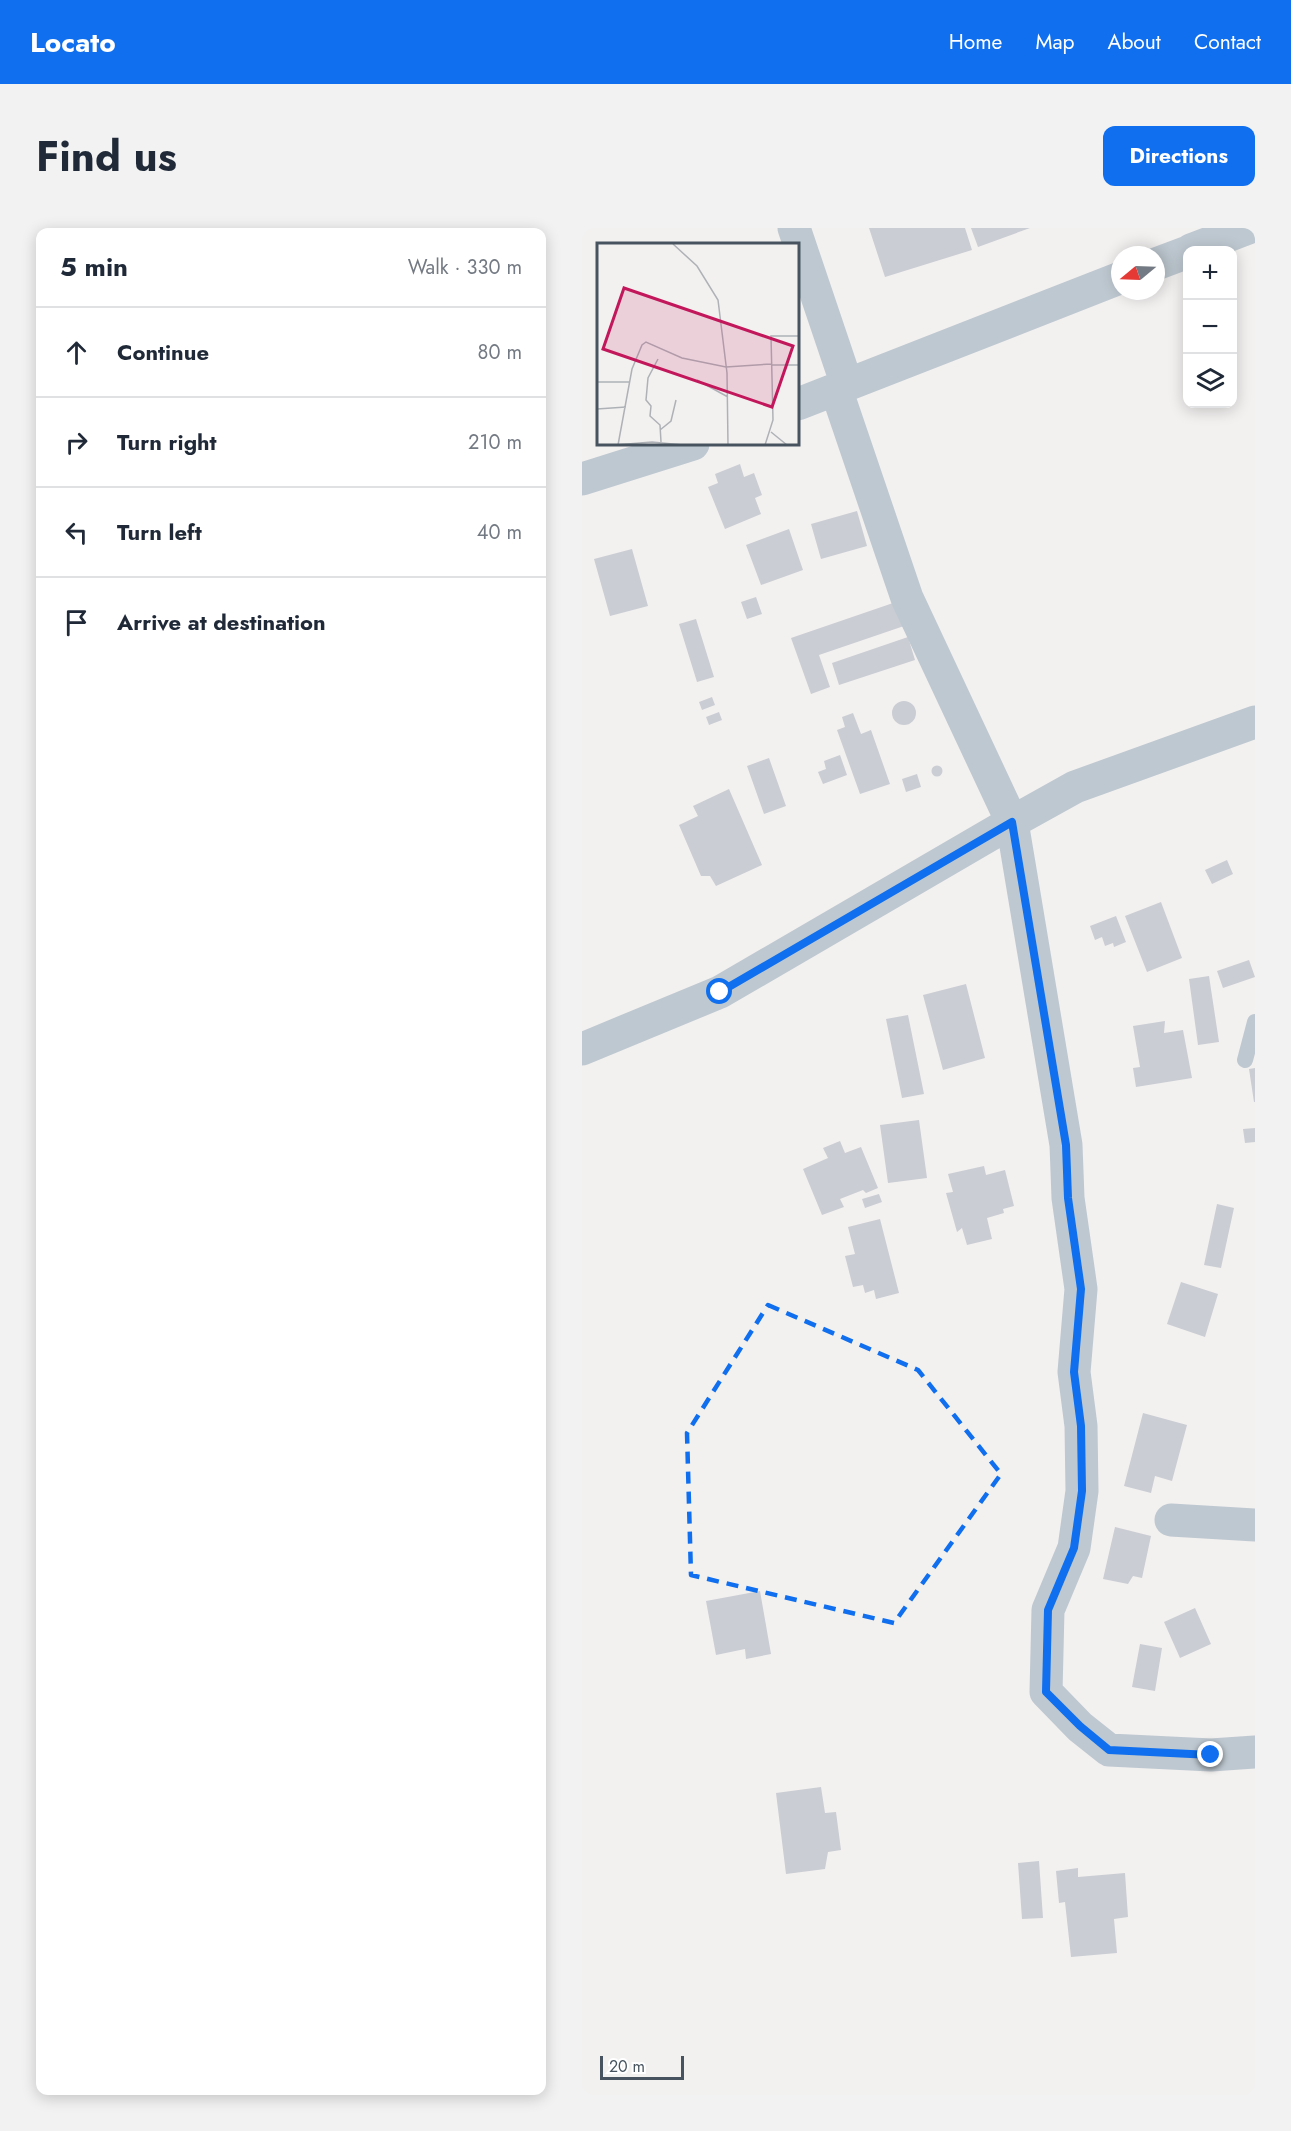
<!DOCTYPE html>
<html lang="en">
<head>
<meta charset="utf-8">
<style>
  body { margin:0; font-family:Jost,sans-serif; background:#f2f2f3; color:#1f2937 }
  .controls { position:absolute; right:18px; top:18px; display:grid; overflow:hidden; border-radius:12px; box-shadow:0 3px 15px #0003 }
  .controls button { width:54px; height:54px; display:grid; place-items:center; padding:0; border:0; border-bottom:2px solid #e0e1e3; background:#fff; color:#1f2937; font:30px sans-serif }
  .compass { position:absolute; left:529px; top:18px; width:54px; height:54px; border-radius:50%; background:#fff; box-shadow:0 3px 15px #0003; rotate:251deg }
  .scale { position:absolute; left:18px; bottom:15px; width:84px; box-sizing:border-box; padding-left:6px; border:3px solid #47545f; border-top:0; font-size:16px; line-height:21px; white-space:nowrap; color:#47545f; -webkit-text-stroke:4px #fff; paint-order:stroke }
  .stop { position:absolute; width:18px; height:18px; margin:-14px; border:4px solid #0f6fee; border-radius:50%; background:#fff }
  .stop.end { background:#0f6fee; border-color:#fff; box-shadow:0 2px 6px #0008 }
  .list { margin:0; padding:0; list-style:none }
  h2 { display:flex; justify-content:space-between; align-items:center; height:78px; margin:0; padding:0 24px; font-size:26px }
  h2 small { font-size:20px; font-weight:400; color:#747a83 }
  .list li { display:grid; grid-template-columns:39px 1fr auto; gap:18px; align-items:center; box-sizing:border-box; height:90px; padding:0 24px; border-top:2px solid #e0e1e3 }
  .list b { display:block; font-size:22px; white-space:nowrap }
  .list em { font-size:20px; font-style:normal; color:#747a83 }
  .icon { flex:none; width:33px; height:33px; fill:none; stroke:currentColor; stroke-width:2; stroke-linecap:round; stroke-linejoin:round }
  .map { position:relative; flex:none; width:673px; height:1867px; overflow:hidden; border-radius:12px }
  header { display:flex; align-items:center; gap:36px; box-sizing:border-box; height:84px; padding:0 30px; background:#0f6fee; color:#fff }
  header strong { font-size:28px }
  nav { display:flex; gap:33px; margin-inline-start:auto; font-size:21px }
  .intro { display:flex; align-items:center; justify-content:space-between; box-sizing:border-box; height:144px; padding:0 36px }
  h1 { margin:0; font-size:42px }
  .button { padding:15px 27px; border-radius:12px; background:#0f6fee; color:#fff; font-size:21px; font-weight:700 }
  main { display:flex; gap:36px; padding:0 36px }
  aside { flex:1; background:#fff; border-radius:12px; box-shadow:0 3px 15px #0003 }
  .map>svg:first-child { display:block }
  .building { fill:#cacdd3 }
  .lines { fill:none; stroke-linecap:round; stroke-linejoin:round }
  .service { stroke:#bec8d0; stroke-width:16 }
  .minor { stroke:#bec8d0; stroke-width:33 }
  .route { stroke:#0f6fee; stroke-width:8 }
  .marked { fill:none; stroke:#0f6fee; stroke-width:4.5; stroke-dasharray:12 8; stroke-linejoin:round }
  .inset-road { fill:none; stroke:#aeb2b6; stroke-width:1.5 }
  .view { fill:#c2185b; fill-opacity:0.15; stroke:#c2185b; stroke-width:3 }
  .inset-edge { fill:none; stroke:#47545f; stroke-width:3 }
</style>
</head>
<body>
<header>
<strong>Locato</strong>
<nav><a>Home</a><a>Map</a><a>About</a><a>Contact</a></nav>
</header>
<div class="intro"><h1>Find us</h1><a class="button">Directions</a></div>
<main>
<aside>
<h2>5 min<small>Walk · 330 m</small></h2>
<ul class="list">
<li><svg class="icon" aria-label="ahead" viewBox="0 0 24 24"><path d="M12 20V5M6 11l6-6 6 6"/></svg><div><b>Continue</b></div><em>80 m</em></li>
<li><svg class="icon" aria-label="right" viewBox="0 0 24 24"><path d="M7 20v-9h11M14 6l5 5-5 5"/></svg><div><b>Turn right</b></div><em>210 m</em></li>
<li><svg class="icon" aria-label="left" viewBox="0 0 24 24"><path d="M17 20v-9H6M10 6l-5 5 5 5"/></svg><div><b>Turn left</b></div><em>40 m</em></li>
<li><svg class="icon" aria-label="arrive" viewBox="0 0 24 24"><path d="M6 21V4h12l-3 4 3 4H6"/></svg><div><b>Arrive at destination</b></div></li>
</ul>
</aside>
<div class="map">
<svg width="673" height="1867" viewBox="0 0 673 1867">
  <rect width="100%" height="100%" fill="#f3f0f0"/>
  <path class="building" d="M287,0H383L390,22L303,49Z
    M389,0H448L396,19Z
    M158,236L162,249L172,245L180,267L173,270L179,286L143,301L126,259L136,255L133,246Z
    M275,283L285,318L239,331L229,296Z
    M207,301L221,342L179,357L164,317Z
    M50,321L66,378L28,388L12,331Z
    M174,369L180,386L165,391L159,374Z
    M314,374L322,398L237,427L248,459L229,466L209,410Z
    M114,391L132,449L115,454L97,396Z
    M326,409L333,432L257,457L250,435Z
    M130,469L133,477L120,482L117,474Z
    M310 485a12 12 0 1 1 24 0a12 12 0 1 1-24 0Z
    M137,484L140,492L127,497L124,489Z
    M271,485L279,506L289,502L308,556L278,566L255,502L263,499L260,489Z
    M258,527L265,547L241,556L236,544L244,541L242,533Z
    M187,530L204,578L182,586L165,538Z
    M349.5 543a5.5 5.5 0 1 1 11 0a5.5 5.5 0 1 1-11 0Z
    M335,546L339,559L324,564L320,551Z
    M147,561L180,637L134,658L128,648H119L97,597L116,588L111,578Z
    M645,632L651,646L630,656L623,642Z
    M579,674L600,730L565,744L543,688Z
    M534,688L544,714L532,719L531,715L523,718L520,709L513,712L508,698Z
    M667,732L673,749L641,760L635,743Z
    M627,748L637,814L616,817L607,751Z
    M384,756L403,830L361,842L341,767Z
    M326,787L342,866L320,870L304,791Z
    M583,793L582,805L601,802L610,850L554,859L551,840L558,839L551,798Z
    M673,840V874H672L667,841Z
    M337,892L345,950L306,955L298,897Z
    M673,900V914L663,915L661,901Z
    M258,913L263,925L279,919L296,960L284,965L281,962L258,971L262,979L240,987L221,941L246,930L241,920Z
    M402,938L404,947L423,942L432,978L421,981L422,985L405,990L410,1011L385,1017L380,1000L375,1004L364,965L371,964L366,946Z
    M297,966L300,974L283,980L280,971Z
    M635,976L652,980L639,1040L622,1037Z
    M298,991L317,1065L294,1071L292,1062L283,1065L281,1057L271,1059L263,1028L273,1026L266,999Z
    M599,1054L636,1066L623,1109L585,1096Z
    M561,1185L605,1197L590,1253L573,1248L569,1265L542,1258Z
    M533,1299L569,1308L560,1350L551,1348L546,1356L521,1351Z
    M178,1363L189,1426L164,1431L163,1421L134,1427L124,1373Z
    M613,1380L629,1416L598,1430L582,1394Z
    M558,1416L580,1420L573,1463L550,1459Z
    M239,1559L243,1585L254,1584L259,1622L246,1624L243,1641L204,1646L194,1565Z
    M457,1633L461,1690L440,1691L436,1635Z
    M496,1640V1649L543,1645L546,1689L532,1691L535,1725L489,1729L483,1674L477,1675L474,1643Z"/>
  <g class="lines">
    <path class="service" d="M663,832L673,794"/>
    <path class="minor" d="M212,0L265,157
      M609,22L666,0
      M574,36L606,24
      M254,161L325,370L430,594L484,917L486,970L499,1061L492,1144L499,1198L500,1263L492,1320L466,1382L464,1464L498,1499L527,1522L629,1527L673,1524
      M216,176L538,50
      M0,251L111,216
      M0,821L138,764L430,594L493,559L673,494
      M589,1292L673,1297"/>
  </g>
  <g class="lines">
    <path class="route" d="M138,764L430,594L484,917L486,970L499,1061L492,1144L499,1198L500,1263L492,1320L466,1382L464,1464L498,1498L527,1522L629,1527"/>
  </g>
  <path class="marked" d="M186,1077L336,1142L419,1246L312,1395L109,1347L105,1205Z"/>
  <g transform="translate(15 15)">
    <rect width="202" height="202" fill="#f3f0f0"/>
    <path class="inset-road" d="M76,1L100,23L121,57L130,130L131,202M61,116L51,135L49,157L54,163L53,173L63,182L64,199M174,122H203M100,137L131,154M0,139H32M0,166L29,164M63,187L74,178L79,157M174,189L190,202M18,202L55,199L86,202M21,202L35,126L45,102L49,99L85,115L129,124L174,121M168,202L176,177L174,93H203"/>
    <path class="view" d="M27,45L196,103L175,164L6,106Z"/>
    <rect width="202" height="202" class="inset-edge"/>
  </g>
</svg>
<div class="controls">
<button>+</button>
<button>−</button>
<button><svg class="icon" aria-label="layers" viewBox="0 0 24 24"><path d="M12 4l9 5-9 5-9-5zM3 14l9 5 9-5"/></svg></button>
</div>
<svg class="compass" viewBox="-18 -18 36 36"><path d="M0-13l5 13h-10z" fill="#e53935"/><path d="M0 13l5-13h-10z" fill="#747a83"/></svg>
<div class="scale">20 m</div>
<div class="stop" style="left:138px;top:764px"></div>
<div class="stop end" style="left:629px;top:1527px"></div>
</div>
</main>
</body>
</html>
